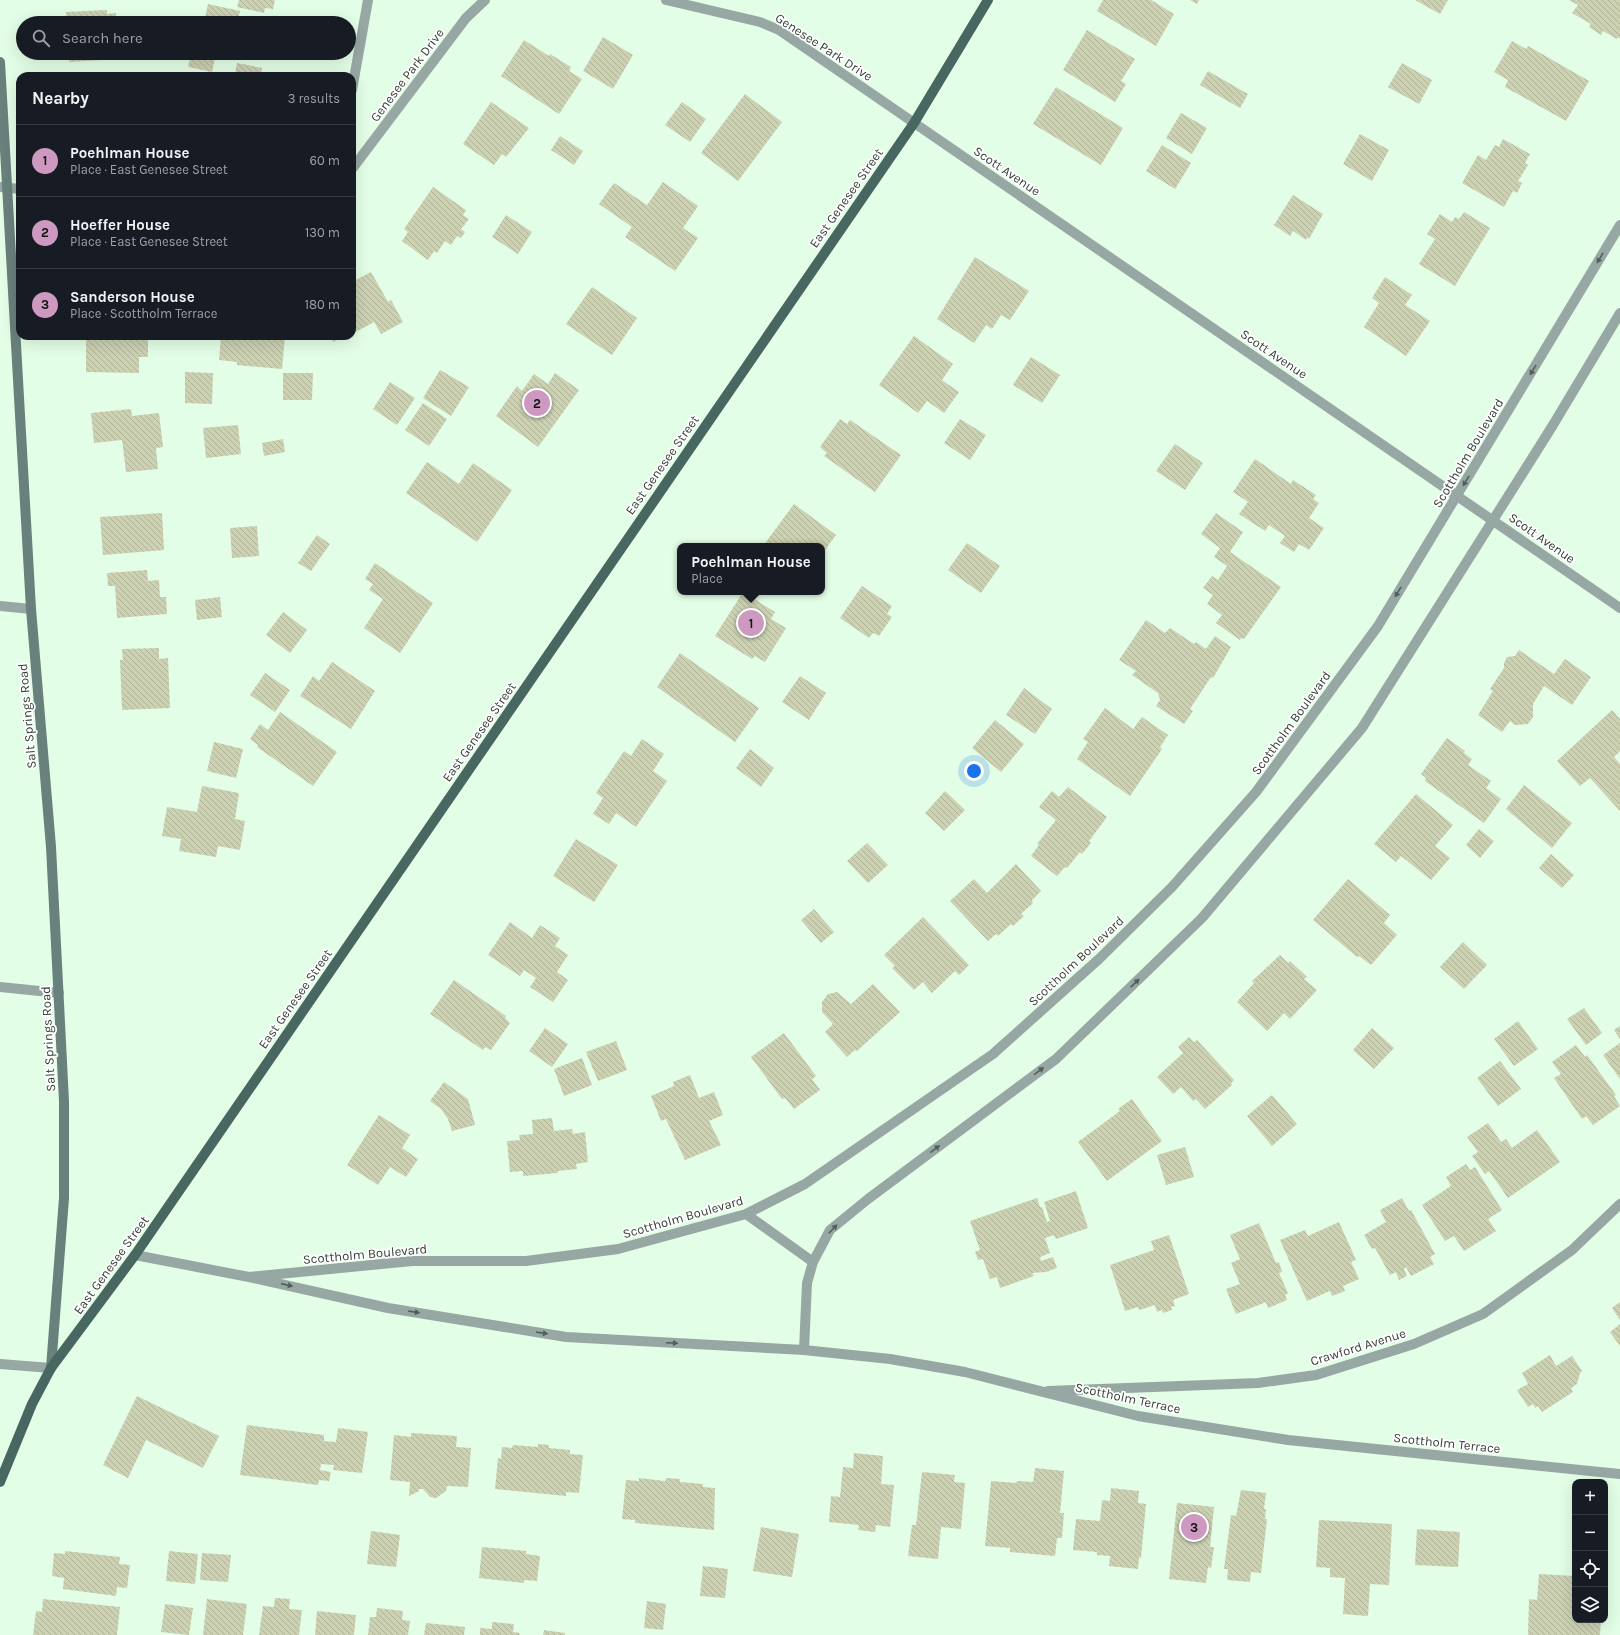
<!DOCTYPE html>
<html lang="en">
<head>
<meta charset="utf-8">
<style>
  body { margin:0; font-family:Karla,sans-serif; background:#242831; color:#f1f3f6 }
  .controls { position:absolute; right:12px; bottom:12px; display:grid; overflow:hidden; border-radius:8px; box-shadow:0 4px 16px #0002 }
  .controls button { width:36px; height:36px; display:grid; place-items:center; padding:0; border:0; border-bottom:1px solid #363941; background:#171b24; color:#f1f3f6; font:20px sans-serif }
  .you { position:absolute; left:974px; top:771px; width:14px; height:14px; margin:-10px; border:3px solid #fff; border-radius:50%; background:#1a73e8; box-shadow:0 0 0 6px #1a73e833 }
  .badge { display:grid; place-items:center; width:26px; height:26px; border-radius:50%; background:#ce99c0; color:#111; font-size:13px; font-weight:700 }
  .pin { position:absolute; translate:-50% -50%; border:2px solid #fff; box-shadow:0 1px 4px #0006 }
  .popup { position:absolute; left:677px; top:543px; width:148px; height:52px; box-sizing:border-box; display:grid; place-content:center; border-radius:8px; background:#171b24; filter:drop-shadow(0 1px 3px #0005); font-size:13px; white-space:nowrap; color:#9ea1a6 }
  .popup b { font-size:15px; color:#f1f3f6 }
  .popup::after { content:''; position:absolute; left:50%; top:100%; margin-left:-8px; border:8px solid transparent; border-top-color:#171b24 }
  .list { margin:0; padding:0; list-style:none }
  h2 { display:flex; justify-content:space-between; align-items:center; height:52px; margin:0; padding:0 16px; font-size:17px }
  h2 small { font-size:13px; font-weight:400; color:#9ea1a6 }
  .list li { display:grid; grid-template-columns:26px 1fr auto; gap:12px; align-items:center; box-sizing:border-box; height:72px; padding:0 16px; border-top:1px solid #363941 }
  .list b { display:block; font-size:15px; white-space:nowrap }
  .list p { margin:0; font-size:13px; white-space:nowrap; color:#9ea1a6 }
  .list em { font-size:13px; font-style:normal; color:#9ea1a6 }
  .icon { flex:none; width:22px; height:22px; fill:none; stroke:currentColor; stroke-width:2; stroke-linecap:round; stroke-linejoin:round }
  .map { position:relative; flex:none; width:1620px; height:1635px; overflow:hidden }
  .search { position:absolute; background:#171b24; box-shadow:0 4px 16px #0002; left:16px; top:16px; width:340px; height:44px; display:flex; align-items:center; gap:10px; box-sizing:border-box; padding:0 14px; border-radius:22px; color:#9ea1a6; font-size:15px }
  .panel { position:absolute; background:#171b24; box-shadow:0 4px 16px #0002; left:16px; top:72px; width:340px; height:268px; border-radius:12px }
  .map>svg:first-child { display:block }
  .building { fill:url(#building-back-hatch) }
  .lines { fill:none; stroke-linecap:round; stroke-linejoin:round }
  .street { stroke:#97a7a4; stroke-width:10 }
  .secondary { stroke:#69817c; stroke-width:10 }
  .primary { stroke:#486761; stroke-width:10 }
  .oneway { fill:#525f58 }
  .labels { text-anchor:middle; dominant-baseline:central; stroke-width:3.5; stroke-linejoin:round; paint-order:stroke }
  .street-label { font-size:13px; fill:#354037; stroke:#fff }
</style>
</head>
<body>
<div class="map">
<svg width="1620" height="1635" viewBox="0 0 1620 1635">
  <defs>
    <pattern id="building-back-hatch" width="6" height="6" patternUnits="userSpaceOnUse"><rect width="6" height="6" fill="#ccd1b2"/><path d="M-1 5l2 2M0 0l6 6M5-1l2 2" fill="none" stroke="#b0b49a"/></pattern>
  </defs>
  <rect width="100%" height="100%" fill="#e3fee6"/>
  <path class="building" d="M239,0H275L273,9L265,8L264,13L237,7Z
    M1103,0H1151L1174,14L1156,46L1097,11Z
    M1190,0H1199L1197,4Z
    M1415,0H1448L1440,14Z
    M1569,0H1620V39L1618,37L1617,39L1603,31L1601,35L1589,27L1591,24L1572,13L1578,5Z
    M208,4L240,11L237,23H204Z
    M107,10V14L116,13V23H67L66,12Z
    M1087,30L1135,59L1121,81L1126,84L1115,102L1063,70Z
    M603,37L633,55L613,89L583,71Z
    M524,40L549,56L550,54L571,67L569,71L582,79L559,114L501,76Z
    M1512,41L1526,49L1528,46L1589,81L1566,121L1505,87L1508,80L1494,72Z
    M69,53H118V59L69,62Z
    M191,53H216L212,72L188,67Z
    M237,63L262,68L261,76H228L229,72L235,74Z
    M1402,63L1432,80L1419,104L1388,87Z
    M1208,71L1248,94L1240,108L1200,85Z
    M1056,87L1123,128L1101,165L1033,124Z
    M745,94L782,122L738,181L701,153Z
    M491,102L529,128L506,157L502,154L494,165L463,144Z
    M682,102L706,119L690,142L665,125Z
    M1181,113L1207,128L1192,154L1166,138Z
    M1360,134L1389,150L1372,181L1343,164Z
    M560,136L583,151L574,165L551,150Z
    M1503,139L1530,154L1525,163L1528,165L1518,181L1522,183L1517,193L1513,191L1504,207L1462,183L1478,155L1486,160L1495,145L1499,147Z
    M1162,145L1191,163L1175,189L1146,171Z
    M663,182L698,206L683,228L698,238L675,271L625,237L632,227L599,204L614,183L647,205Z
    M433,187L466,210L463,215L469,219L461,229L465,232L461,238L457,236L451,245L445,241L437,253L434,251L428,260L402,241L408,232L404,229Z
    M1293,195L1323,214L1309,239L1307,237L1306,240L1293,231L1290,236L1274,225Z
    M1464,212L1490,228L1455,286L1419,264L1435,239L1427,234L1440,214L1452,222L1455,217L1459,219Z
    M506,215L532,232L518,254L492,237Z
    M975,257L1029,291L1010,320L1001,315L992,329L986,325L974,343L937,319Z
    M371,272L388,302L391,300L403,322L381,334L374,322L352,334V282Z
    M1385,277L1412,295L1405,305L1430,321L1406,356L1364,327L1379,303L1372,298Z
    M592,287L637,318L612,355L566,324Z
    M86,336L148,337V357H139V373L86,372Z
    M221,336H285L282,369L237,365V362L219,360Z
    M330,336H345L333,342Z
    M914,336L953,364L942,380L959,392L944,413L927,401L918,413L879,385Z
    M1031,357L1060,375L1042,403L1013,385Z
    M440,370L469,387L451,416L423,398Z
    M185,372L213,373L212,404L185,403Z
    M283,373H313L312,400H283Z
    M555,373L579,390L538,447L496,416L517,386L522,391L534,374L548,384Z
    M390,382L415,398L397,425L373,409Z
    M423,403L447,419L429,446L405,430Z
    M131,409L132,416L159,413L163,447L156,448L158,469L126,472L122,440L94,443L91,413Z
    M840,419L847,424L850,420L901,455L875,492L824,456L827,453L820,447Z
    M960,419L986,435L970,460L944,443Z
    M238,425L241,454L206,458L203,428Z
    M283,439L285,452L264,456L262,443Z
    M1175,444L1203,463L1185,490L1156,471Z
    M1255,459L1291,484L1293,480L1316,495L1313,499L1319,503L1309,518L1324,528L1309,550L1299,544L1294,552L1280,543L1285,536L1269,525L1265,531L1239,514L1248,502L1233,492Z
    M427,462L459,484L473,463L512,490L477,542L406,493Z
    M794,504L836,535L822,554V546H763Z
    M162,513L164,550L103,555L100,517Z
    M1216,513L1243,532L1230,552L1281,587L1244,639L1241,638L1240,640L1216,623L1222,615L1207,604L1213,595L1203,588L1212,576L1218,580L1227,566L1214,557L1220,548L1201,534Z
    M257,526L259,556L232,558L230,528Z
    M317,535L330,544L311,571L298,563Z
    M967,543L1000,566L981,593L948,570Z
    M375,563L433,603L400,653L364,628L383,599L369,590L373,584L365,579Z
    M147,570L148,581L159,580L160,597H166L167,614L117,618L115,586H108L107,573Z
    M862,586L892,606L887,614L892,617L879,636L873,633L869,638L840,618Z
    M743,592L775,612L771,619L786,628L765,662L755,656L752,659L715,636Z
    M220,597L222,617L197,620L195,600Z
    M283,612L307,630L290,653L266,635Z
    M1146,620L1165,633L1170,628L1194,644L1196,642L1206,649L1215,636L1231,647L1213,678L1211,677L1190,709L1193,711L1184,724L1156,706L1160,700L1158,693L1132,675L1136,671L1119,660Z
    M159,648V659L168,658L170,708L122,710L120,660H123L122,649Z
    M1519,650L1554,674L1565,659L1591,677L1572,705L1544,686L1533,704V717L1528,724L1515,725L1510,721L1502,732L1478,715L1493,691L1490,689L1504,668V663L1507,657L1515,656Z
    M680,653L759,708L735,742L657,687Z
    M332,662L375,691L351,729L300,696L313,676L319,681Z
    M265,673L290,690L275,712L250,695Z
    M800,676L826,693L809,720L782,702Z
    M1024,688L1052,709L1035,734L1006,715Z
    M1105,708L1133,729L1142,717L1168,735L1160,747L1162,749L1130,796L1077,759L1088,742L1083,739Z
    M1612,710L1620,719V751L1614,757L1620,764V811L1590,778L1580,786L1557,761Z
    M280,712L337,752L313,786L257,747L258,745L250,739L260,724L268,730Z
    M995,720L1024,744L1001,772L972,748Z
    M1447,738L1465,751L1464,753L1472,759L1468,765L1491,781L1486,788L1501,799L1484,823L1425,781L1426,778L1421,774Z
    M642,739L664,754L653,771L667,781L636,827L616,813L609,824L593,814L603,798L596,793L624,751L631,756Z
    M214,742L243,749L236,778L207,771Z
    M750,749L774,768L761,787L736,768Z
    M1524,785L1572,823L1552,848L1506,809Z
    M202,786L239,793L235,819L245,821L240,850L218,846L216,857L179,851L181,839L162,836L167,807L197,812Z
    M1068,787L1107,817L1089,841L1091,843L1082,854L1080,852L1067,868L1065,867L1057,876L1031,856L1039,845L1037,844L1056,820L1039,807L1052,791L1059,797Z
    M945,791L965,810L944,831L925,813Z
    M1416,794L1453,825L1435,846L1450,858L1431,880L1401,856L1396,862L1374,844Z
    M1479,829L1494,841L1480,858L1466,845Z
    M576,839L618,865L594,902L553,876Z
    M867,843L888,865L868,883L847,861Z
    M1551,854L1574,875L1562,888L1539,868Z
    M1016,864L1041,891L1032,900L1033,903L1021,914L1024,916L1013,926L1011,924L998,936L996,934L988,941L950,901L974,879L987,893Z
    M1348,879L1390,915L1384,923L1397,935L1371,965L1359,956L1357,957L1313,920Z
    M814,909L834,932L821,943L801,920Z
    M923,917L969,965L959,975L955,971L932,993L923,982L914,990L892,968L895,966L884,955Z
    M510,922L532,938L540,925L560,938L555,946L568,955L557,972L568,980L553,1002L530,987L536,978L524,970L520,976L488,955Z
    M1463,942L1487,965L1464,989L1440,967Z
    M1280,955L1288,963L1290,961L1307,977L1304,979L1317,990L1290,1019L1284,1013L1267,1031L1237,1002L1254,983L1252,981Z
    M454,980L506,1016L505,1018L510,1023L491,1050L485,1047L483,1050L430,1014Z
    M873,984L900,1012L857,1051L855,1050L847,1057L825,1032L833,1024L822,1012V1002L828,994L837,992L851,1004Z
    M1584,1008L1602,1033L1586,1045L1567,1019Z
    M1518,1021L1538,1049L1514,1066L1494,1039Z
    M1620,1026V1039L1614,1030Z
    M545,1028L568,1044L552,1067L529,1051Z
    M1372,1028L1394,1048L1374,1069L1353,1050Z
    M784,1033L816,1076L812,1079L820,1090L794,1109L785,1098L782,1099L751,1057Z
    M1189,1037L1194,1042L1197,1040L1234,1080L1231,1083L1232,1085L1205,1109L1196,1099L1193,1101L1181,1087L1173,1094L1157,1077L1183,1053L1178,1047Z
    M616,1041L627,1070L598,1081L586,1052Z
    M1620,1043V1079L1603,1055Z
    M1576,1045L1585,1057L1587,1055L1616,1095L1614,1096L1620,1106L1593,1125L1586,1116L1582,1119L1554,1078L1561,1074L1552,1062Z
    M582,1058L592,1085L564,1096L554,1069Z
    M1500,1061L1521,1089L1498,1106L1477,1078Z
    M690,1075L699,1098L714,1092L723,1115L709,1121L721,1145L685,1160L666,1119L661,1121L651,1096L674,1086L673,1082Z
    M444,1082L468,1099L475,1125L452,1131L448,1119L441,1109L430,1101Z
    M1272,1095L1297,1124L1272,1146L1247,1116Z
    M1132,1099L1162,1141L1107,1181L1078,1142L1120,1111L1118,1109Z
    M379,1115L410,1135L402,1148L418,1159L406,1177L390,1167L378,1185L347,1165Z
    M552,1118L554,1131L572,1129L573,1134L585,1132L588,1162L576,1164L577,1169L558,1171V1173L523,1176V1171L510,1172L507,1141L520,1140L519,1135L533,1134L532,1120Z
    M1488,1123L1501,1142L1506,1139L1512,1148L1537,1130L1560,1162L1508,1198L1489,1171L1485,1174L1472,1156L1478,1152L1467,1137Z
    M1185,1147L1194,1177L1166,1185L1157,1155Z
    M1466,1164L1470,1170L1475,1167L1502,1210L1488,1219L1496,1231L1464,1251L1454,1236L1445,1241L1422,1205L1451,1186L1446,1177Z
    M1076,1191L1088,1228L1056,1239L1054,1235L1045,1238L1050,1253L1040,1257L1041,1261L1053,1257L1057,1268L1046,1272L1032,1273L1034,1276L1000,1288L997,1277L990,1279L983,1259L978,1260L975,1252L980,1250L970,1221L1037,1198L1040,1207H1042L1047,1222L1050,1221L1044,1202Z
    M1402,1198L1409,1211L1411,1210L1435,1254L1430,1257L1434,1264L1411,1276L1406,1267L1404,1269L1407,1276L1399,1280L1396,1272L1390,1275L1375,1248L1372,1249L1364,1235L1386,1222L1380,1210Z
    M1339,1222L1356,1260L1351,1262L1359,1279L1343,1286L1345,1291L1332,1296L1330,1291L1307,1301L1280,1240L1305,1230L1308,1236Z
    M1259,1223L1276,1263L1279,1262L1282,1272L1279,1273L1288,1293L1285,1295L1287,1300L1268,1308L1266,1302L1236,1314L1226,1289L1240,1284L1231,1263L1240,1259L1230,1235Z
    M1169,1235L1189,1294L1173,1300L1175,1306L1171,1307L1172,1310L1163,1313L1162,1310L1157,1312L1155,1305L1139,1310L1138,1307L1125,1311L1110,1265L1154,1250L1151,1241Z
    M1620,1302V1320L1612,1308Z
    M1620,1324V1346L1610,1332Z
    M1550,1355L1556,1366L1572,1356L1582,1371L1580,1373L1577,1384L1571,1388L1573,1392L1542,1412L1538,1406L1535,1408L1533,1404L1528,1407L1517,1390L1528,1384L1522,1373Z
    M137,1396L219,1436L203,1468L146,1440L128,1478L103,1465Z
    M247,1425L324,1435V1441L336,1442L338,1428L368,1432L362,1473L333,1470L334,1465L321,1464L320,1470L331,1472L329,1481L319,1480L318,1485L240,1475Z
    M411,1433L457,1436L456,1447L471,1448L468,1487L447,1486L446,1491L436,1498L430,1497L423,1489H419V1491L409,1496L410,1482L390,1480L394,1435L411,1437Z
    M538,1444L549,1445V1448L570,1450V1454L583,1455L579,1493L566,1492V1496L495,1489L498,1458L501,1459L502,1447L512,1448L513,1445L538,1447Z
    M854,1453L883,1456L881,1484L894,1485L890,1527L876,1525L875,1532L858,1530L859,1525L829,1522L831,1496L840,1497L843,1467L853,1468Z
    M1035,1468L1064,1471L1060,1513H1064L1062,1538H1057L1055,1556L1010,1552V1548L985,1546L991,1481L1016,1483L1017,1481L1033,1482Z
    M922,1472L955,1475L954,1482L965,1483L961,1529L941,1527L938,1559L908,1556L912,1525H916Z
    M639,1478L665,1481L666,1478L680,1479V1482L703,1484V1487L715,1488L714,1530L635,1523V1520L622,1519L626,1480L639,1481Z
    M1111,1488L1139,1491L1138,1503L1146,1504L1141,1558L1139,1557L1138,1569L1109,1566L1110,1556L1097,1555V1552L1073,1550L1076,1519L1100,1521L1102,1500L1110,1501Z
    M1241,1490L1266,1493L1264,1509H1266L1265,1519H1267L1261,1573L1251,1572L1250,1582L1227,1580L1228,1569H1224L1231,1515L1236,1516Z
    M1177,1503L1214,1507L1210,1547H1214L1211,1568L1208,1567L1206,1583L1169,1579Z
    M1319,1520L1392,1524L1389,1585L1370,1584L1368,1616L1343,1614L1345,1578L1330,1577V1568L1316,1567Z
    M761,1527L799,1534L792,1577L753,1571Z
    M1417,1529L1460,1532L1458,1567L1415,1565Z
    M371,1531L400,1535L396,1567L367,1564Z
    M482,1547L526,1551V1554L540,1556L537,1581L524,1580V1583L479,1578Z
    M65,1551L120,1557L119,1564L130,1565L127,1588L117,1587L116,1596L63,1589L64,1578L52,1576L54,1553L65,1554Z
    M169,1551L198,1554L195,1584L166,1581Z
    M202,1553L231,1555L228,1582L200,1580Z
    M703,1566L728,1569L725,1598L700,1596Z
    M1539,1574L1575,1576V1620H1601L1600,1635H1528L1529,1599L1537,1600Z
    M275,1598L290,1599L289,1609L302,1610L299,1635H259L263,1606L274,1607Z
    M43,1599L120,1607L117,1635H33L36,1611L42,1612Z
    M207,1599L247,1604L243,1635H203Z
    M647,1601L666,1604L663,1630L644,1628Z
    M165,1604L193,1608L189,1635L161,1632Z
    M377,1608L403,1611L402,1620L410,1621L408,1635H368L370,1617H376Z
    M317,1611L356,1615L354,1635H315Z
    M492,1622L514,1624L513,1632L520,1633L519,1635H480V1628L492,1629Z
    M426,1623L465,1627L464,1635H424Z
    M544,1630L565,1633V1635H543Z"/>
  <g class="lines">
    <path class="street" d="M666,0L760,22L779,30L1620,608
      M352,90L368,0
      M352,169L466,18L485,0
      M0,187L20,189
      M0,606L31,609
      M0,987L59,993
      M746,1214L813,1262L807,1283L804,1350
      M135,1255L249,1277L388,1308L566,1337L804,1350L890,1359L965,1372L1138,1416L1288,1440L1620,1474
      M813,1262L830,1230L868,1199L1056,1059L1202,918L1362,728L1553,425L1620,313
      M249,1277L412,1261H526L618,1249L746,1214L805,1184L993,1054L1099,959L1172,887L1256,792L1378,626L1620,225
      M0,1364L51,1368
      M1048,1391L1258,1383L1316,1375L1414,1344L1483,1314L1572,1250L1620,1204"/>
    <path class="secondary" d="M0,62L31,609L51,847L64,1101V1198L51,1368"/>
    <path class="primary" d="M0,1482L32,1404L51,1368L135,1255L914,123L988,0"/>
  </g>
  <defs><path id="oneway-solid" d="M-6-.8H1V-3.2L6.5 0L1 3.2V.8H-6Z"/></defs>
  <g class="oneway">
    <use href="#oneway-solid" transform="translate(1600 258) rotate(121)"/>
    <use href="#oneway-solid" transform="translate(1533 370) rotate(121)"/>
    <use href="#oneway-solid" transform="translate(1466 481) rotate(121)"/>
    <use href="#oneway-solid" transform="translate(1398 592) rotate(121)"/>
    <use href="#oneway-solid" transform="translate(1135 983) rotate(-44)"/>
    <use href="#oneway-solid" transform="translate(1039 1071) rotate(-37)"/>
    <use href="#oneway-solid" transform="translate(935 1149) rotate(-37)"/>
    <use href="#oneway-solid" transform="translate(833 1229) rotate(-46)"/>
    <use href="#oneway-solid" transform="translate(287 1285) rotate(13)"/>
    <use href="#oneway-solid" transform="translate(414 1312) rotate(9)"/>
    <use href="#oneway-solid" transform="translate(542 1333) rotate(9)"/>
    <use href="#oneway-solid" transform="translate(672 1343) rotate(3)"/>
  </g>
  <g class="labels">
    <g class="street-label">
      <text transform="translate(824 47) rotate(33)">Genesee Park Drive</text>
      <text transform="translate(407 75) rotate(-53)">Genesee Park Drive</text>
      <text transform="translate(1007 171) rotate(34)">Scott Avenue</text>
      <text transform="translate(846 198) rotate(-55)">East Genesee Street</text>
      <text transform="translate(1274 354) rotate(34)">Scott Avenue</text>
      <text transform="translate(1468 453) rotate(-59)">Scottholm Boulevard</text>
      <text transform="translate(662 465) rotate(-55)">East Genesee Street</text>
      <text transform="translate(1542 538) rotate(35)">Scott Avenue</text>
      <text transform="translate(27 716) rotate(-95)">Salt Springs Road</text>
      <text transform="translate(1291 723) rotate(-54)">Scottholm Boulevard</text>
      <text transform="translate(479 732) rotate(-55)">East Genesee Street</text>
      <text transform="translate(1076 961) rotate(-43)">Scottholm Boulevard</text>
      <text transform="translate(295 999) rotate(-55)">East Genesee Street</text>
      <text transform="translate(48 1039) rotate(-93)">Salt Springs Road</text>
      <text transform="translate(683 1217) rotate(-16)">Scottholm Boulevard</text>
      <text transform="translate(365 1254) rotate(-5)">Scottholm Boulevard</text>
      <text transform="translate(111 1265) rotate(-54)">East Genesee Street</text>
      <text transform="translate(1358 1347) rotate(-17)">Crawford Avenue</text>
      <text transform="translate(1128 1398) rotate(12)">Scottholm Terrace</text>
      <text transform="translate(1447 1443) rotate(6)">Scottholm Terrace</text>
    </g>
  </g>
</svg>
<div class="controls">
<button>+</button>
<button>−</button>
<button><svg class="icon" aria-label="locate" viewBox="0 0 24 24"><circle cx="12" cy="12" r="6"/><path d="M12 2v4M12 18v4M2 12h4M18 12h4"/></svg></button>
<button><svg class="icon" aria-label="layers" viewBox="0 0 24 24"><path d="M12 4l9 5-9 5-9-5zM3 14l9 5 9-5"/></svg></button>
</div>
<div class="you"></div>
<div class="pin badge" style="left:751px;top:623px">1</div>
<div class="popup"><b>Poehlman House</b>Place</div>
<div class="pin badge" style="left:537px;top:403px">2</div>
<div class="pin badge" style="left:1194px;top:1527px">3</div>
<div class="search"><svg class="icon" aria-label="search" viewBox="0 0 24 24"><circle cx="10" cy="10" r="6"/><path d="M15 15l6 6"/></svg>Search here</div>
<section class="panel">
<h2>Nearby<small>3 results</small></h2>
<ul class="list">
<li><span class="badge">1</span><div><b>Poehlman House</b><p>Place · East Genesee Street</p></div><em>60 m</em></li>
<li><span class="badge">2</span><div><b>Hoeffer House</b><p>Place · East Genesee Street</p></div><em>130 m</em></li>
<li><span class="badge">3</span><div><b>Sanderson House</b><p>Place · Scottholm Terrace</p></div><em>180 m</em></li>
</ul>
</section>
</div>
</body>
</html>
